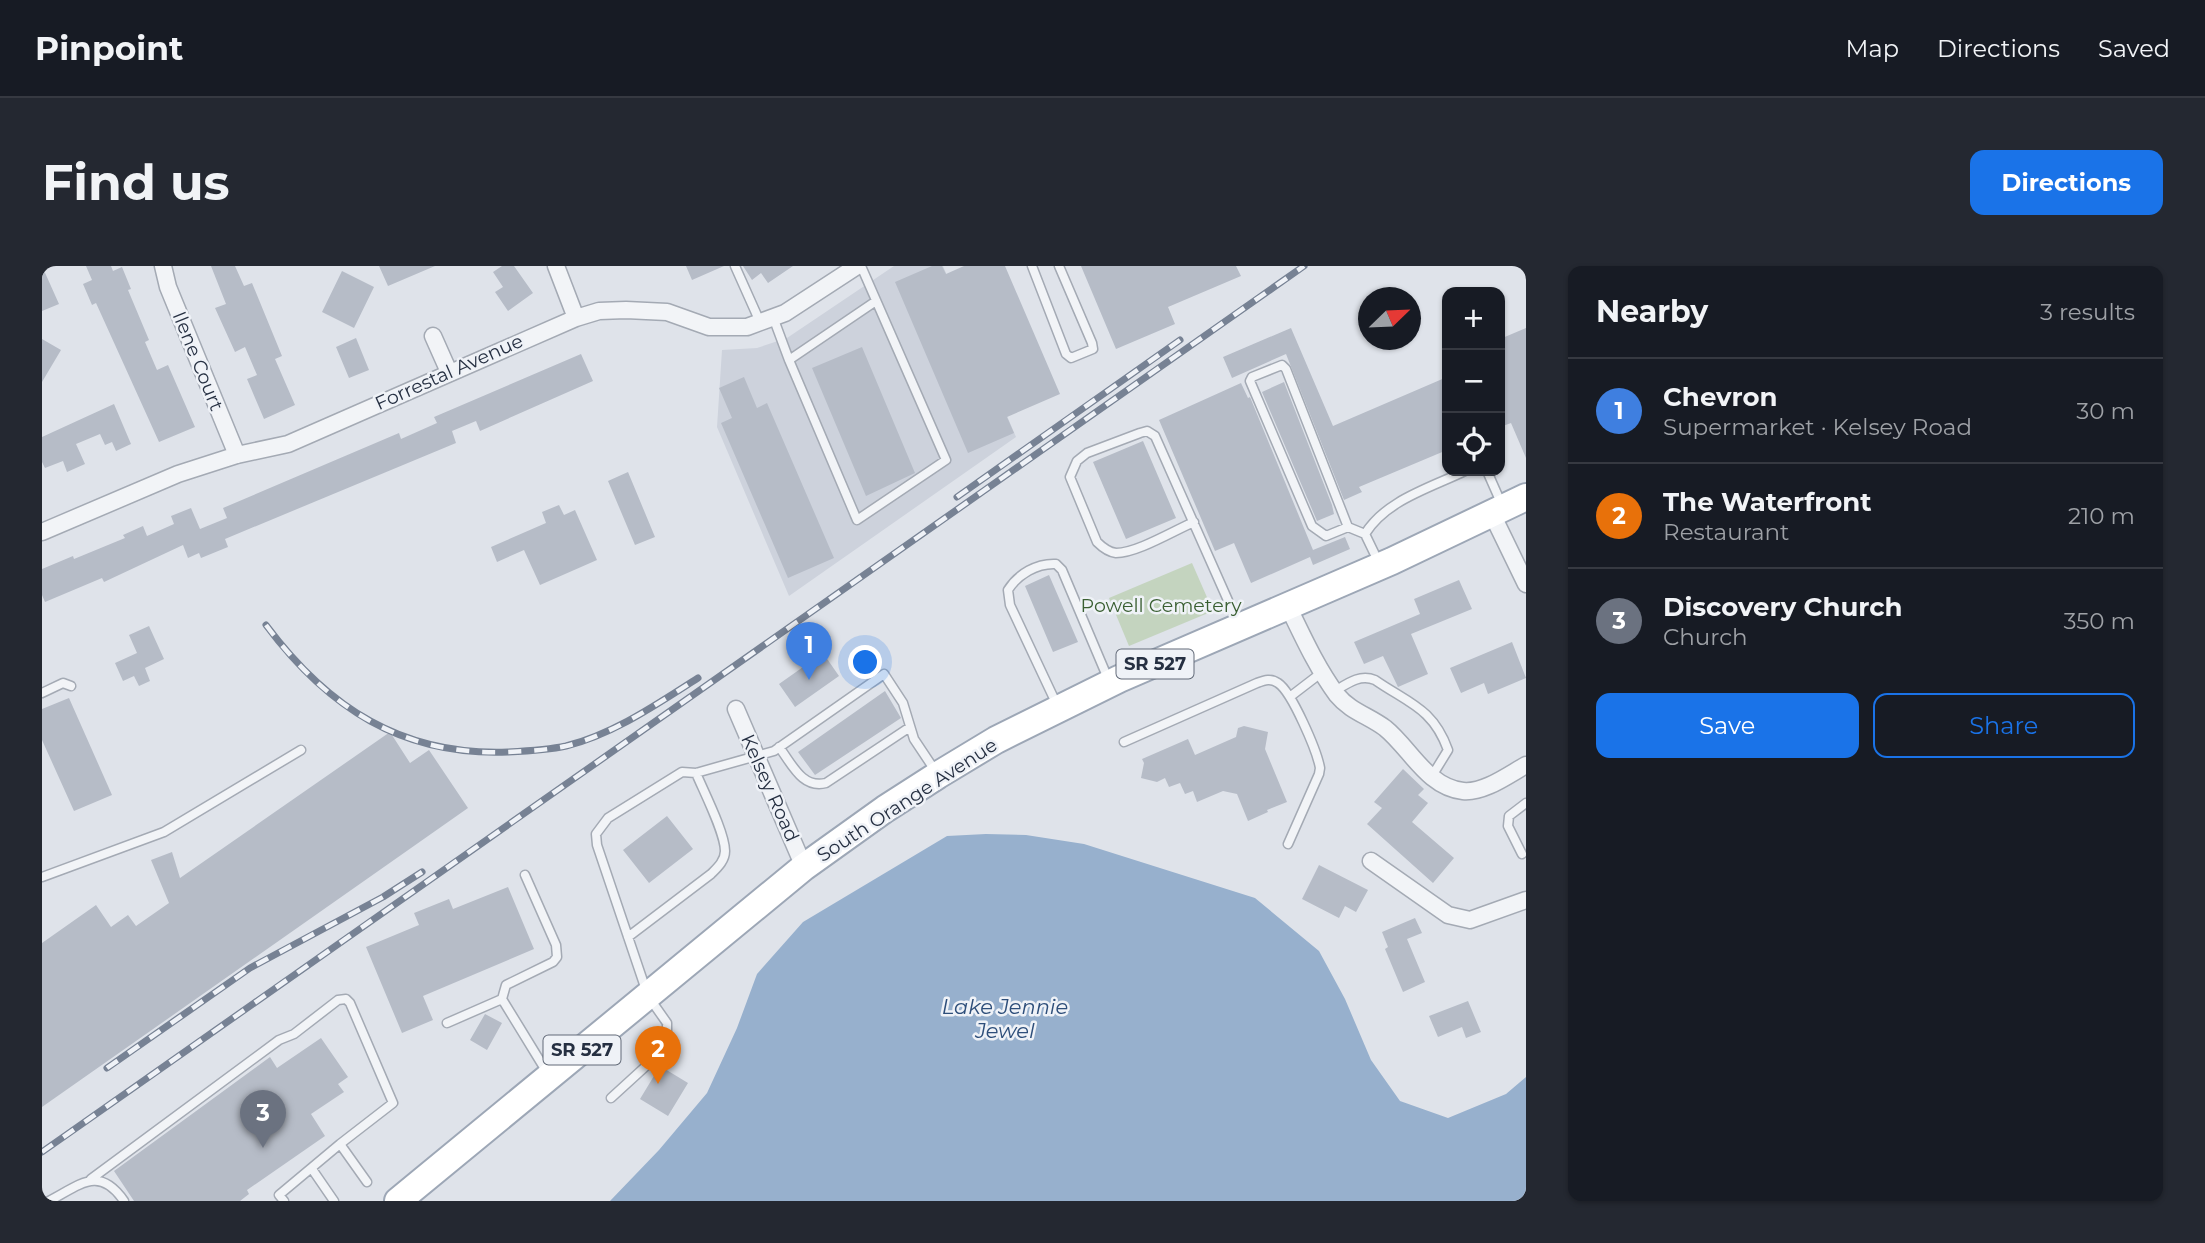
<!DOCTYPE html>
<html lang="en">
<head>
<meta charset="utf-8">
<style>
  body { margin:0; font-family:Montserrat,sans-serif; background:#242831; color:#f1f3f6 }
  .controls { position:absolute; right:21px; top:21px; display:grid; overflow:hidden; border-radius:14px; box-shadow:0 2px 5px #0004 }
  .controls button { width:63px; height:63px; display:grid; place-items:center; padding:0; border:0; border-bottom:2px solid #363941; background:#171b24; color:#f1f3f6; font:35px sans-serif }
  .compass { position:absolute; left:1316px; top:21px; width:63px; height:63px; border-radius:50%; background:#171b24; box-shadow:0 2px 5px #0004; rotate:67deg }
  .you { position:absolute; left:824px; top:397px; width:24px; height:24px; margin:-18px; border:5px solid #fff; border-radius:50%; background:#1a73e8; box-shadow:0 0 0 10px #1a73e833 }
  .badge { display:grid; place-items:center; width:46px; height:46px; border-radius:50%; background:#1a73e8; color:#fff; font-size:23px; font-weight:700 }
  .pin { position:absolute; translate:-50% -58px; filter:drop-shadow(0 2px 4px #0008) }
  .pin::after { content:''; position:absolute; top:37px; width:24px; height:21px; background:inherit; clip-path:polygon(0 0,100% 0,50% 100%) }
  .list { margin:0; padding:0; list-style:none }
  h2 { display:flex; justify-content:space-between; align-items:center; height:91px; margin:0; padding:0 28px; font-size:30px }
  h2 small { font-size:23px; font-weight:400; color:#9ea1a6 }
  .list li { display:grid; grid-template-columns:46px 1fr auto; gap:21px; align-items:center; box-sizing:border-box; height:105px; padding:0 28px; border-top:2px solid #363941 }
  .list b { display:block; font-size:26px; white-space:nowrap }
  .list p { margin:0; font-size:23px; white-space:nowrap; color:#9ea1a6 }
  .list em { font-size:23px; font-style:normal; color:#9ea1a6 }
  .actions { display:flex; gap:14px; padding:21px 28px }
  .actions a { flex:1; padding:16px 0; border:2px solid #1a73e8; border-radius:14px; text-align:center; font-size:24px; color:#1a73e8 }
  .actions .main { background:#1a73e8; color:#fff }
  .icon { flex:none; width:38px; height:38px; fill:none; stroke:currentColor; stroke-width:2; stroke-linecap:round; stroke-linejoin:round }
  .map { position:relative; flex:none; width:1484px; height:935px; overflow:hidden; border-radius:14px }
  header { display:flex; align-items:center; gap:42px; box-sizing:border-box; height:98px; padding:0 35px; background:#171b24; border-bottom:2px solid #363941 }
  header strong { font-size:33px }
  nav { display:flex; gap:38px; margin-inline-start:auto; font-size:24px }
  .intro { display:flex; align-items:center; justify-content:space-between; box-sizing:border-box; height:168px; padding:0 42px }
  h1 { margin:0; font-size:49px }
  .button { padding:18px 32px; border-radius:14px; background:#1a73e8; color:#fff; font-size:24px; font-weight:700 }
  main { display:flex; gap:42px; padding:0 42px }
  aside { flex:1; background:#171b24; border-radius:14px; box-shadow:0 2px 5px #0004 }
  .map>svg:first-child { display:block }
  .built { fill:#cdd2dc }
  .green { fill:#c4d4bf }
  .water { fill:#97b0cd }
  .building { fill:#b6bcc7 }
  .lines { fill:none; stroke-linecap:round; stroke-linejoin:round }
  .lane-casing { stroke:#a4aab4; stroke-width:11 }
  .street-casing { stroke:#a4aab4; stroke-width:19 }
  .primary-casing { stroke:#9da7b6; stroke-width:30 }
  .lane { stroke:#f2f4f7; stroke-width:8 }
  .street { stroke:#f2f4f7; stroke-width:16 }
  .primary { stroke:#fff; stroke-width:26 }
  .rail-casing { stroke:#778294; stroke-width:7 }
  .rail { stroke:#eff2f7; stroke-width:4.5; stroke-dasharray:13; stroke-linecap:butt }
  .labels { text-anchor:middle; dominant-baseline:central; stroke-width:5; stroke-linejoin:round; paint-order:stroke }
  .shield { fill:#eff2f7; stroke:#626a78; stroke-width:2 }
  .shield-label { font-size:18px; font-weight:bold; fill:#263042 }
  .street-label { font-size:19px; fill:#263042; stroke:#eff2f7 }
  .park-label { font-size:19px; fill:#3a5f32; stroke:#eff2f7 }
  .water-label { font-size:21px; font-style:italic; fill:#2d4e7a; stroke:#eff2f7 }
</style>
</head>
<body>
<header>
<strong>Pinpoint</strong>
<nav><a>Map</a><a>Directions</a><a>Saved</a></nav>
</header>
<div class="intro"><h1>Find us</h1><a class="button">Directions</a></div>
<main>
<div class="map">
<svg width="1484" height="935" viewBox="0 0 1484 935">
  <rect width="100%" height="100%" fill="#dfe3ea"/>
  <path class="built" d="M852,0H901L974,171L747,330L675,161L680,84L715,82L745,72Z"/>
  <path class="green" d="M1150,297L1171,345L1087,380L1067,332Z"/>
  <path class="water" d="M944,568L984,569L1042,578L1213,632L1277,685L1303,733L1329,794L1358,835L1406,852L1464,828L1484,811V935H568L617,884L665,827L695,762L715,708L761,656L905,570Z"/>
  <path class="building" d="M0,0L17,38L0,45Z
    M44,0H69L71,5L80,1L89,23L86,24L107,74L103,76L115,104L126,99L153,161L117,176L54,37L50,39L41,18L50,14Z
    M169,0H193L202,20L210,17L240,90L233,93L253,139L222,153L205,113L215,109L203,81L193,86L173,42L184,38Z
    M337,0H393L346,20Z
    M460,0H472L491,27L466,45L453,26L461,21L451,6Z
    M644,0H682L650,14Z
    M701,0H751L726,17L719,7L710,14Z
    M890,0H900L904,8L922,0H963L1018,128L965,151L972,167L926,187L853,16Z
    M1039,0H1194L1199,10L1126,41L1133,58L1074,83Z
    M300,5L332,21L312,62L280,46Z
    M1249,62L1291,160L1405,111V184L1317,221L1320,226L1302,234L1244,88L1190,112L1181,91Z
    M1484,62V192L1469,157L1458,161V73Z
    M314,72L327,104L307,112L294,81Z
    M0,73L19,84L0,116Z
    M820,81L873,207L824,230L770,102Z
    M539,88L551,115L438,165L434,155L410,165L414,177L183,273L186,281L159,292L157,287L146,292L141,279L62,316L60,312L3,336L0,329V303L31,290L32,293L83,272L81,269L101,260L105,270L132,258L129,250L149,242L158,263L185,252L181,242L357,167L359,173L395,157L392,151Z
    M702,111L715,142L725,137L792,292L746,312L679,157L690,152L677,122Z
    M1242,116L1290,239L1292,248L1275,255L1220,126Z
    M1199,117L1206,132L1208,131L1271,284L1303,271L1308,283L1271,299L1268,291L1209,317L1192,277L1173,285L1117,154Z
    M72,138L89,178L74,185L70,176L63,179L58,168L34,178L43,198L25,206L21,195L3,202L0,196V171Z
    M1101,175L1134,252L1084,273L1051,196Z
    M586,206L613,271L593,279L566,215Z
    M517,239L522,249L533,244L555,294L498,319L482,284L455,296L449,281L504,257L500,246Z
    M1007,309L1036,376L1011,386L983,320Z
    M1417,314L1430,343L1369,368L1386,408L1356,421L1341,390L1322,398L1312,376L1378,348L1372,333Z
    M107,360L122,393L103,402L108,415L97,420L92,410L81,415L73,397L95,387L87,369Z
    M1470,376L1484,412L1446,428L1442,417L1419,427L1408,402Z
    M781,387L797,410L753,441L737,418Z
    M843,425L859,452L773,509L756,486Z
    M27,432L70,529L32,545L0,474V443Z
    M1202,460L1226,466L1223,483L1245,536L1225,544L1226,546L1206,555L1195,528L1181,525L1155,536L1151,525L1143,528L1138,517L1127,521L1123,512L1115,516L1099,512L1102,497L1100,493L1146,473L1153,489L1194,471L1196,462Z
    M348,466L368,497L387,484L426,542L0,841V677L54,639L69,661L86,649L94,660L127,637L109,594L130,586L138,612Z
    M1361,503L1382,523L1376,529L1386,537L1370,556L1412,592L1391,617L1325,558L1340,542L1332,536Z
    M625,550L651,583L607,617L581,584Z
    M1277,599L1326,624L1314,646L1303,640L1297,652L1260,633Z
    M466,621L492,683L381,730L391,754L360,767L324,681L377,659L372,647L407,633L411,643Z
    M1373,652L1380,667L1365,673L1383,716L1361,726L1343,683L1346,681L1340,666Z
    M1426,735L1439,766L1424,772L1420,761L1396,771L1387,750Z
    M443,748L460,757L445,784L428,774Z
    M279,772L306,811L296,818L302,826L269,848L283,870L205,924L207,928L198,935H92L72,905L228,791L235,802Z
    M618,800L646,817L626,850L598,833Z"/>
  <g class="lines">
    <g class="lane-casing">
      <path id="lane" d="M693,0L718,56
        M990,0L1024,88L1029,92L1051,83L1050,77L1017,0
        M731,51L747,94L815,254L904,194L819,0
        M747,94L834,35
        M1445,205L1460,239
        M1152,256C1131,265 1095,287 1074,287C1066,286 1060,281 1055,276L1028,211L1035,195L1045,187L1098,167L1105,165L1113,170L1188,339L1197,358
        M1306,261L1284,270L1270,260L1208,115L1210,111L1240,99L1244,103L1306,261L1323,268L1337,297
        M1323,268C1344,234 1388,222 1423,205
        M1293,425C1306,417 1318,408 1333,414C1366,437 1391,442 1406,484L1390,510
        M0,427L21,417L29,420
        M1249,430L1279,407
        M1015,439L968,339L966,324C976,308 995,297 1014,298L1020,304L1067,415
        M1082,476L1215,417C1223,414 1229,412 1236,417C1250,426 1275,485 1278,502L1277,508L1246,578
        M737,481C750,498 760,523 784,517L868,461
        M1480,588L1466,560L1467,550L1484,537
        M0,611L122,566L259,484
        M586,671L669,608C675,602 683,595 683,585C683,567 662,526 654,507
        M460,733L464,719L511,696L515,691L514,679L483,609
        M405,757L460,733L506,808
        M569,832L615,790L625,773V757L606,730L555,579L554,568L566,552L640,506L654,507L732,485L842,408L861,437L872,473L894,506
        M298,878L325,916
        M270,903L292,935
        M49,913L237,774L252,768L296,734L304,733L308,737L351,837L298,878L237,929L242,935
        M7,935C38,919 57,899 82,935"/>
    </g>
    <g class="street-casing">
      <path id="street" d="M121,0L126,21L195,189
        M514,0L534,52
        M391,70L407,106
        M1450,248L1484,318
        M0,266L136,208L195,189L246,178L534,52L557,45L584,44L625,46L667,61H705L743,47L815,0
        M1246,340C1261,371 1275,402 1295,429C1308,445 1327,450 1343,462C1368,482 1385,521 1421,525C1442,527 1466,509 1484,499
        M694,443L762,601
        M1329,595L1406,649L1428,654L1484,634"/>
    </g>
    <g class="primary-casing">
      <path id="primary" d="M356,935L762,601L843,543L896,509L954,474L1077,413L1350,295L1484,231"/>
    </g>
    <use href="#lane" class="lane"/>
    <use href="#street" class="street"/>
    <use href="#primary" class="primary"/>
    <g class="rail-casing">
      <path id="rail" d="M915,231L1138,74
        M224,359C286,442 360,490 466,486C486,485 506,484 524,480C572,468 615,438 656,412
        M65,802L208,702L341,631L380,606
        M0,886L1262,0"/>
    </g>
    <use href="#rail" class="rail"/>
  </g>
  <g class="labels">
    <g class="shield">
      <rect x="1074.5" y="383.5" width="77" height="29" rx="5"/>
      <rect x="501.5" y="769.5" width="77" height="29" rx="5"/>
    </g>
    <g class="shield-label">
      <text x="1113" y="398">SR 527</text>
      <text x="540" y="784">SR 527</text>
    </g>
    <g class="street-label">
      <text transform="translate(156 95) rotate(68)">Ilene Court</text>
      <text transform="translate(407 106) rotate(-24)">Forrestal Avenue</text>
      <text transform="translate(728 522) rotate(66)">Kelsey Road</text>
      <text transform="translate(865 534) rotate(-33)">South Orange Avenue</text>
    </g>
    <g class="park-label">
      <text x="1119" y="339">Powell Cemetery</text>
    </g>
    <g class="water-label">
      <text x="963" y="740">Lake Jennie<tspan x="963" dy="24">Jewel</tspan></text>
    </g>
  </g>
</svg>
<div class="controls">
<button>+</button>
<button>−</button>
<button><svg class="icon" aria-label="locate" viewBox="0 0 24 24"><circle cx="12" cy="12" r="6"/><path d="M12 2v4M12 18v4M2 12h4M18 12h4"/></svg></button>
</div>
<svg class="compass" viewBox="-18 -18 36 36"><path d="M0-13l5 13h-10z" fill="#e53935"/><path d="M0 13l5-13h-10z" fill="#9ea1a6"/></svg>
<div class="you"></div>
<div class="pin badge" style="left:767px;top:414px;background:#3f7fe0">1</div>
<div class="pin badge" style="left:616px;top:818px;background:#e8710a">2</div>
<div class="pin badge" style="left:221px;top:882px;background:#6b7280">3</div>
</div>
<aside>
<h2>Nearby<small>3 results</small></h2>
<ul class="list">
<li><span class="badge" style="background:#3f7fe0">1</span><div><b>Chevron</b><p>Supermarket · Kelsey Road</p></div><em>30 m</em></li>
<li><span class="badge" style="background:#e8710a">2</span><div><b>The Waterfront</b><p>Restaurant</p></div><em>210 m</em></li>
<li><span class="badge" style="background:#6b7280">3</span><div><b>Discovery Church</b><p>Church</p></div><em>350 m</em></li>
</ul>
<div class="actions"><a class="main">Save</a><a>Share</a></div>
</aside>
</main>
</body>
</html>
